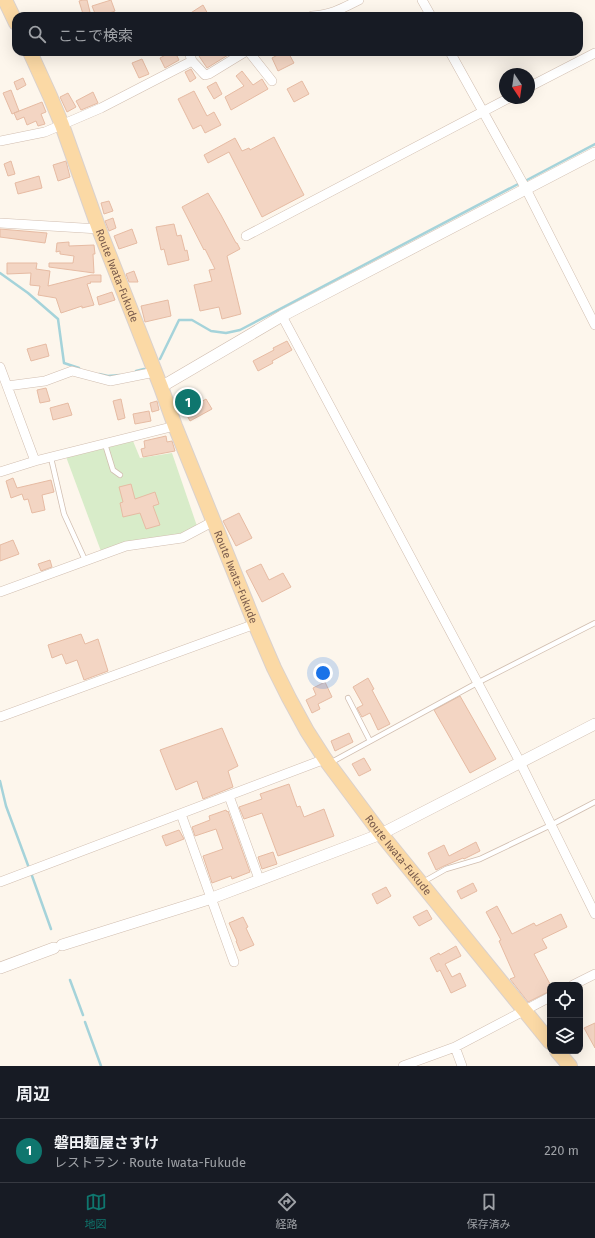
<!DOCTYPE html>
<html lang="ja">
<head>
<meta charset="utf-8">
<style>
  body { margin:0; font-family:"Fira Sans","Noto Sans JP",sans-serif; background:#242831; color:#f1f3f6 }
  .controls { position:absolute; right:12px; bottom:12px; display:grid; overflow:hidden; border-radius:8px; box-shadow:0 4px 16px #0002 }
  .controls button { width:36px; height:36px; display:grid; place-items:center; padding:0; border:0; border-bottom:1px solid #363941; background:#171b24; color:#f1f3f6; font:20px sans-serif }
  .compass { position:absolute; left:499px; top:68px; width:36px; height:36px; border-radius:50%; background:#171b24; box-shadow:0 4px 16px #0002; rotate:167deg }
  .you { position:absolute; left:323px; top:673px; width:14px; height:14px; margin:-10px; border:3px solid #fff; border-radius:50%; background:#1a73e8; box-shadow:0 0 0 6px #1a73e833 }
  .badge { display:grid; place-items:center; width:26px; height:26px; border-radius:50%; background:#0f766e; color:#fff; font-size:13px; font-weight:700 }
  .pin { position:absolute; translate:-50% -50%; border:2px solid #fff; box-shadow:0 1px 4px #0006 }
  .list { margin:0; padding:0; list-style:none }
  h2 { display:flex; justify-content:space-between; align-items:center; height:52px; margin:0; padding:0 16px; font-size:17px }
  h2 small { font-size:13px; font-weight:400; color:#9ea1a6 }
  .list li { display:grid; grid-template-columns:26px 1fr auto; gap:12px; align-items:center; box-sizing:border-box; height:64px; padding:0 16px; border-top:1px solid #363941 }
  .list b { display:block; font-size:15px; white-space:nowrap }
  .list p { margin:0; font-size:13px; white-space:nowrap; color:#9ea1a6 }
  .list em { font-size:13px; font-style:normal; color:#9ea1a6 }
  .icon { flex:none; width:22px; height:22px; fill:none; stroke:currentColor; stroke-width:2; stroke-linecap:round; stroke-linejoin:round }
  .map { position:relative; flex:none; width:595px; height:1066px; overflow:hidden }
  .search { position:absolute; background:#171b24; box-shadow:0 4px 16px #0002; left:12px; right:12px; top:12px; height:44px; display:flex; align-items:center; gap:10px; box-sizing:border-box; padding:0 14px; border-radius:12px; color:#9ea1a6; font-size:15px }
  .sheet { height:116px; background:#171b24 }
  nav { display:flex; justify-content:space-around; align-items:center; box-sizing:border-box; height:56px; border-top:1px solid #363941; background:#171b24; font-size:11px; color:#9ea1a6 }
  nav a { display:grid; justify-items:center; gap:2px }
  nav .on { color:#0f766e }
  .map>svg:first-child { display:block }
  .green { fill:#d8ecc9 }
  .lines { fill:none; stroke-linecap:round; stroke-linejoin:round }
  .stream { stroke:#a5d3da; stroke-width:2.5 }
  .building { fill:#f3d5c3; stroke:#e6bba3 }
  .service-casing { stroke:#d1beb0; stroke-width:6 }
  .minor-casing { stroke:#d1beb0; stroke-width:10 }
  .tertiary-casing { stroke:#d1beb0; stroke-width:12 }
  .primary-casing { stroke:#dad1cd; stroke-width:16 }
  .service { stroke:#fff; stroke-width:4.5 }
  .minor { stroke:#fff; stroke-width:9 }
  .tertiary { stroke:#fff; stroke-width:11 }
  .primary { stroke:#fbd9a5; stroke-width:14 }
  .labels { text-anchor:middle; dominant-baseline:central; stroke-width:3; stroke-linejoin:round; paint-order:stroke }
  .street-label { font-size:11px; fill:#7a5c4d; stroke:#fffaf3 }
</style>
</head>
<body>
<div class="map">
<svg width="595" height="1066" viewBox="0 0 595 1066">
  <rect width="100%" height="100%" fill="#fdf6ec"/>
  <path class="green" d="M133,441L140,458L172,453L198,529L102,554L65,454Z"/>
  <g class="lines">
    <path class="stream" d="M525,181L595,144
      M0,273L28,293L58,319L64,363L79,368
      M160,359L179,320H192L211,331L226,333L240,330L520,183
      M136,371L144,369
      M99,374L108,376L120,375
      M0,781L6,806L29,868
      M31,873L51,929
      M70,980L83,1015
      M85,1022L101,1066"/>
  </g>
  <path class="building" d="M83,0H87L90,12L83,14L79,1Z
    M111,0L115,11L101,16H96L92,6Z
    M203,5L209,16H186Z
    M171,52H175L179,60L165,68L160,58Z
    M206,52H233L207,68L199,56Z
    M283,52H288L294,63L278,71L272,58Z
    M142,59L149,74L139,78L132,63Z
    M191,69L196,78L190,82L185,72Z
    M242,71L253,85L262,79L268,89L231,110L225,97L244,86L236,76Z
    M23,78L26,85L17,90L14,82Z
    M302,81L309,94L294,102L287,89Z
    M216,82L222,94L214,99L207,87Z
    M11,90L19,111L12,114L3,93Z
    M194,91L207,116L214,112L221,125L205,133L201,125L193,129L178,99Z
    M93,92L98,103L81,110L76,101Z
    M68,93L76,107L67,112L60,97Z
    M42,102L46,112L41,114L45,124L38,126L36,121L27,125L24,117L17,120L14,113Z
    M274,137L304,195L262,217L229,152L208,163L204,155L235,138L242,151L249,148L250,150Z
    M11,161L15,174L8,176L4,164Z
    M66,161L70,177L58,181L53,165Z
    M39,176L42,188L18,194L15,183Z
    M208,193L221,215L236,243H237L240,249L227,256L241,314L222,319L219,307L200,311L194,285L212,281L209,270L215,269L205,249L204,250L182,207Z
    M109,201L113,211L104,214L101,203Z
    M113,218L116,228L109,231L105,221Z
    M174,224L177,236L181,235L185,251L187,250L189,260L168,265L164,249L161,250L156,227Z
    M0,229L47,233L45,243L0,237Z
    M132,229L137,243L119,249L114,236Z
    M69,242V246L94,245L95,254H93L94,273L49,267V263H73L74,256L60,254V251L56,252L57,243Z
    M7,263H37L36,269L50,271L48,286L91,275H101V282H90L91,283L87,284L94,305L82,308V306L61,313L56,298L38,295L40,286L30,285L31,273L7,274Z
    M134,271L138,282H129L126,274Z
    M112,292L115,300L99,305L97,297Z
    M168,300L171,316L145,322L141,306Z
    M287,341L292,350L272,361L273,363L258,371L253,361L274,350L273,348Z
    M46,344L49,356L31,361L27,349Z
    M46,388L50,401L40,403L37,390Z
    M189,388L198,404L206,399L212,409L190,421L176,395Z
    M121,399L125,418L118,420L113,401Z
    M157,401L159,410L152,412L150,403Z
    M68,403L72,415L53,420L50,408Z
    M149,411L151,421L135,424L133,414Z
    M166,436L167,442L172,441L175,451L143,457L141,449L145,448L144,441Z
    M13,478L17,488L51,480L54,492L42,495L45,510L32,513L28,499L24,500L22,494L11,498L6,481Z
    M131,484L135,499L155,492L159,504L153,506L160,525L146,529L140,513L123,517L120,503L123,502L119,487Z
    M239,513L252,538L236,546L223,521Z
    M13,540L19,554L0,561V545Z
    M50,560L52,567L41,571L38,564Z
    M261,564L269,580L283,573L291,587L262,602L246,571Z
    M81,634L85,644L98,639L108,671L84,680L77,660L66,664L62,654L52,658L48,645Z
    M368,678L374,689L372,690L390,724L378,730L370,713L362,717L357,708L363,705L353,687Z
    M325,682L332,697L318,704L320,709L312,713L306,700L316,695L313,688Z
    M460,696L496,759L470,773L434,710Z
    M222,728L238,766L228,771L233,787L203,799L197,781L176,790L160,750Z
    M349,733L353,742L335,751L331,741Z
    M364,758L371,770L359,776L352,764Z
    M289,784L297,807L300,806L304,817L324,809L334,836L278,856L262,813L244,819L239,807L262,799L260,794Z
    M226,810L227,812L228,811L250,872L232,879L231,876L212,883L203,856L223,849L216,829L195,836L192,827L210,820L209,816Z
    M179,830L184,839L166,846L162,836Z
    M476,842L480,851L464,859L463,858L444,866L436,870L428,853L444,845L449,856Z
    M273,852L277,864L262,869L258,857Z
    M473,883L477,891L461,899L457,891Z
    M386,887L391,896L377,904L372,894Z
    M497,906L512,934L534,923L536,926L561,914L567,927L542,939L547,948L534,954L550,984V991L528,1002L510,979L515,977L499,941L501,940L486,912Z
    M427,910L432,919L419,926L413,917Z
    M243,917L248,927L246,928L254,945L240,951L236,941H237L229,923Z
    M456,946L461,956L445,964L452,977L460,973L466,986L451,993L440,970L437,972L430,958L439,953L440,955Z
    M595,1023V1048L584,1028Z"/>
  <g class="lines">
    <g class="service-casing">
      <path id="service" d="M105,444L113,470L120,475
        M51,458L64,514L85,560
        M348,698L370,741
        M330,763L477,683L595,623
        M423,882L446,869L480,859L551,825L595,802"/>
    </g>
    <g class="minor-casing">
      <path id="minor" d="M422,0L431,16
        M312,16C333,14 341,9 359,0
        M249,52L272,81
        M450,52L526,189L595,325
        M192,61L205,75L209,74L245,52
        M529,87L595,53
        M0,141L45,132L101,108L192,61L189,52
        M0,223L99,229
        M246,236L509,98
        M282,316L520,762L595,914
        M0,367L35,461
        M7,386L45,381L72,371L110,381L155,372
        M0,472L35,461L175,426
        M0,592L126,546L182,538L214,521
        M0,717L255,624
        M229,796L259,879
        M181,814L234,962
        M0,882L325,759
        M573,985L595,974
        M455,1047L462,1066
        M403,1066L455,1047L550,997"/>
    </g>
    <g class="tertiary-casing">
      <path id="tertiary" d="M161,387L282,316L595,153
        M62,945L212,898L381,834L595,724
        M0,968L54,948"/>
    </g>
    <g class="primary-casing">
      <g id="primary">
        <path d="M5,0L16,23"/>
        <path id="s1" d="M30,52L50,96L62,125L99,229L161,387L175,426L255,624L274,668L289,698L307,731L325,759L381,834L550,1042"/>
        <path d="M557,1051L570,1066"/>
      </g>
    </g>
    <use href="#service" class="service"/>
    <use href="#minor" class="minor"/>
    <use href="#tertiary" class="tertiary"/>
    <use href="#primary" class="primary"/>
  </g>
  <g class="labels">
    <g class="street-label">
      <text stroke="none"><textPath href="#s1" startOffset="240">Route Iwata-Fukude</textPath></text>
      <text stroke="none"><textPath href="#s1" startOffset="564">Route Iwata-Fukude</textPath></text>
      <text stroke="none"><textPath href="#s1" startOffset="888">Route Iwata-Fukude</textPath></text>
    </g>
  </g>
</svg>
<div class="controls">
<button><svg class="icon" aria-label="locate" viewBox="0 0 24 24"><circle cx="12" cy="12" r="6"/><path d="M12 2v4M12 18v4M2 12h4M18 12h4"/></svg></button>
<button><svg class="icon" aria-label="layers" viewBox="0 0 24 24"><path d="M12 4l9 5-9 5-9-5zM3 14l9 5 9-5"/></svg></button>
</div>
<svg class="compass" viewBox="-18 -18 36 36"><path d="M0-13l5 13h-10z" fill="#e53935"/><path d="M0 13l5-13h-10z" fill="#9ea1a6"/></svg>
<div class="you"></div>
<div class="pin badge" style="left:188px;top:402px">1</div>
<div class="search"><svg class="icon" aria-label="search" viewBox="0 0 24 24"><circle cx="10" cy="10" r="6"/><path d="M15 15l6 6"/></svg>ここで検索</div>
</div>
<section class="sheet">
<h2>周辺<small></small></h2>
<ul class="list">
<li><span class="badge">1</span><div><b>磐田麺屋さすけ</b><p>レストラン · Route Iwata-Fukude</p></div><em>220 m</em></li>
</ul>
</section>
<nav>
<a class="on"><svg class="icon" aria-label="map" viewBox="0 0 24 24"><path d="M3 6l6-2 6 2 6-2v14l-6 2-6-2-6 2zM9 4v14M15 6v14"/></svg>地図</a>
<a><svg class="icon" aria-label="directions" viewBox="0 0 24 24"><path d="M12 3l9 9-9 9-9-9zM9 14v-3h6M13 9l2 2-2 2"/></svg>経路</a>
<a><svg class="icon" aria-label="saved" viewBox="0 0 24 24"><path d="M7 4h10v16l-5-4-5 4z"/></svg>保存済み</a>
</nav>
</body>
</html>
